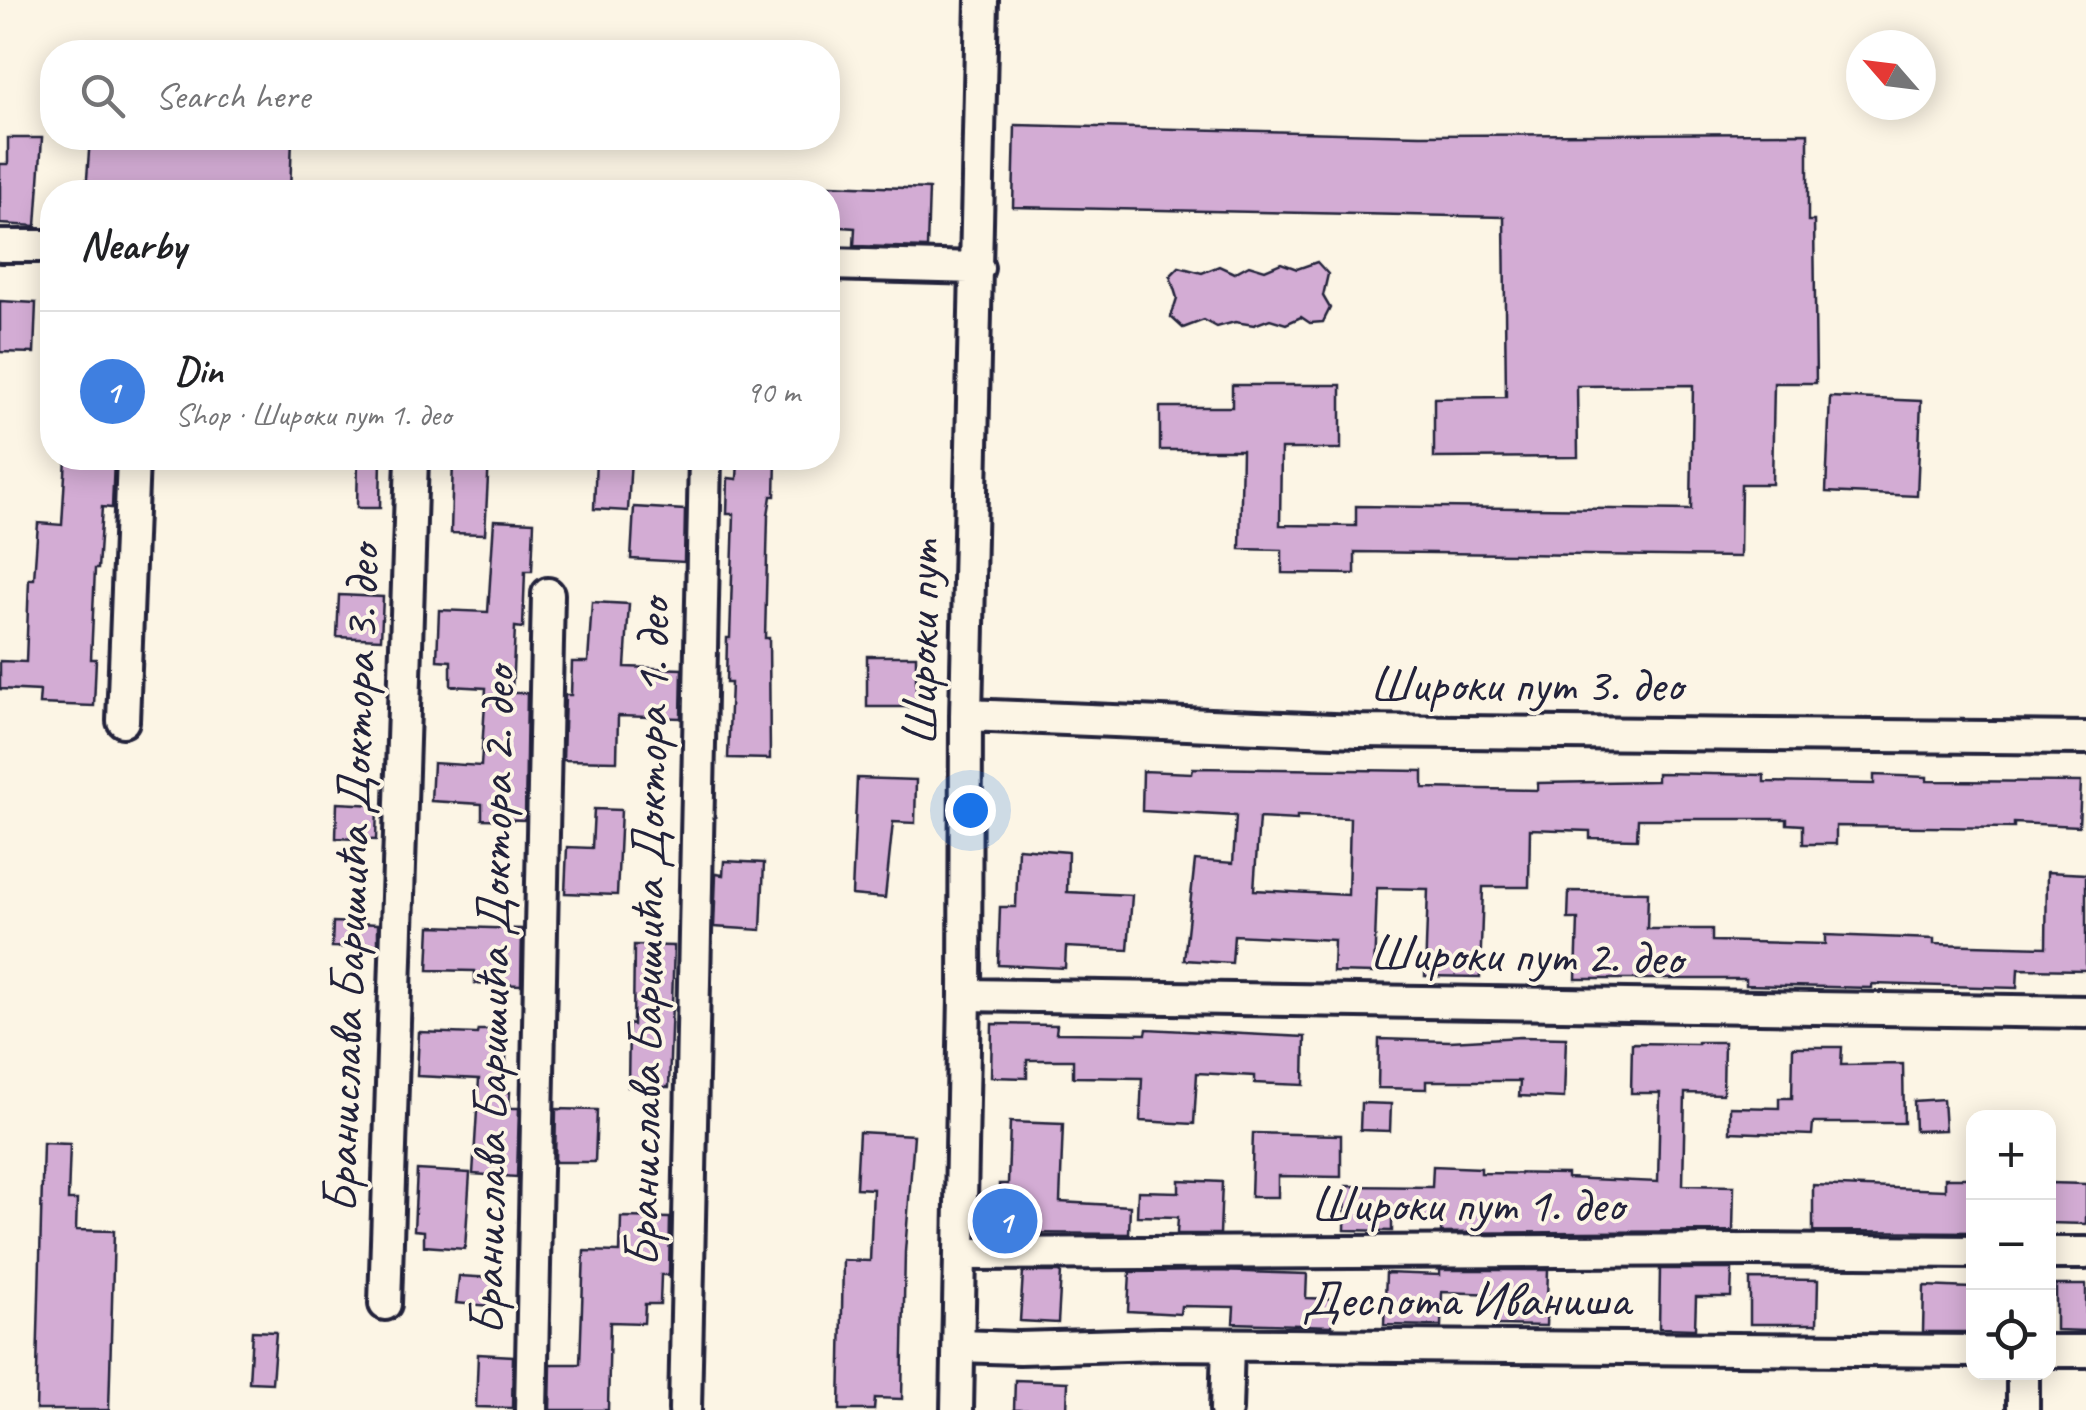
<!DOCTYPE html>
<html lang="en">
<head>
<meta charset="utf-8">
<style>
  body { margin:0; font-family:Caveat,sans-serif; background:#f6f6f6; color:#202124 }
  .controls { position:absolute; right:30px; bottom:30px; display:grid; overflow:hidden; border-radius:20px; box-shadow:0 5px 25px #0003 }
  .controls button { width:90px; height:90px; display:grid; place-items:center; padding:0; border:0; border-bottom:2px solid #e0e0e0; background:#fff; color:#202124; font:50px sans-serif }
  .compass { position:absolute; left:1846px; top:30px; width:90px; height:90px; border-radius:50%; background:#fff; box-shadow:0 5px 25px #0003; rotate:298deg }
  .you { position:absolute; left:970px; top:810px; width:35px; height:35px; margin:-25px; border:8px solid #fff; border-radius:50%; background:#1a73e8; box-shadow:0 0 0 15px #1a73e833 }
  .badge { display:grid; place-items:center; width:65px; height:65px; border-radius:50%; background:#c8321e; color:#fff; font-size:32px; font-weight:700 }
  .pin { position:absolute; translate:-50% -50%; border:5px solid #fff; box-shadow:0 2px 10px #0006 }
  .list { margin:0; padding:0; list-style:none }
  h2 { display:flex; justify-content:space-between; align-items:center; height:130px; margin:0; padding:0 40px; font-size:42px }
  h2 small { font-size:32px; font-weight:400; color:#757577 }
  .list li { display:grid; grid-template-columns:65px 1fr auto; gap:30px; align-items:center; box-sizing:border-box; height:160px; padding:0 40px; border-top:2px solid #e0e0e0 }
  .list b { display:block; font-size:38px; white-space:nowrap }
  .list p { margin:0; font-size:32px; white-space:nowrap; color:#757577 }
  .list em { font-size:32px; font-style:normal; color:#757577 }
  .icon { flex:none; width:55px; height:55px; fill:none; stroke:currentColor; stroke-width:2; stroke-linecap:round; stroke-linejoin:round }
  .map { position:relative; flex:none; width:2086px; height:1410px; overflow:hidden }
  .search { position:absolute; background:#fff; box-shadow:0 5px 25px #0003; left:40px; top:40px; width:800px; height:110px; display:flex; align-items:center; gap:25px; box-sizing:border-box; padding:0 35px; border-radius:40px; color:#757577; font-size:38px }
  .panel { position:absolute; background:#fff; box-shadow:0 5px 25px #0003; left:40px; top:180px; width:800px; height:290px; border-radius:40px }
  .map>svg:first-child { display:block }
  .building { fill:#d3acd4; stroke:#22223b; stroke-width:2.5; fill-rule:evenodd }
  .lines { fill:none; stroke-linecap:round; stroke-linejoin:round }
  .minor-casing { stroke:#22223b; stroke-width:38 }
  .minor { stroke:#fcf5e5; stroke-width:30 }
  .labels { text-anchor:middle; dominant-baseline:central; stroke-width:8; stroke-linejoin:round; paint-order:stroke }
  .street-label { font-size:50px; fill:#22223b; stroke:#fcf5e5 }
</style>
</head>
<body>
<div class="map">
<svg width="2086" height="1410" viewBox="0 0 2086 1410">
  <rect width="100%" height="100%" fill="#fcf5e5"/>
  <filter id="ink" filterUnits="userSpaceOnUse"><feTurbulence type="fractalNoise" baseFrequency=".01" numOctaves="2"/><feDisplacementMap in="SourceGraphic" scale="20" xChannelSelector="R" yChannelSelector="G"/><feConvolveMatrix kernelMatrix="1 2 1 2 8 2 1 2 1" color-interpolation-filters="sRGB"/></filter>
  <g filter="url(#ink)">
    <path class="building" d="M1015,125L1420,135L1808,133V221H1814L1816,383H1774L1772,484H1741L1740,557L1355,552V574L1282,573V550L1240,549L1242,450H1160V407H1232V385H1341V449H1281L1280,525L1356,526V506L1691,510L1693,385L1577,386L1578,457L1434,458V398L1506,397L1504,217L1013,207Z
      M8,138H42L36,226L0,224V164H8Z
      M90,138H292L290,192H86Z
      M830,185L929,189L927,248L854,246L855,228L828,226Z
      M1317,262L1328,274L1323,296L1330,308L1323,322L1310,323L1301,317L1286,324L1270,319L1254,325L1235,322L1217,327L1204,320L1183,328L1171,317L1177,298L1170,276L1179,267L1202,273L1219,266L1234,273L1249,265L1265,270L1281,263L1297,269Z
      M0,301L36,303L34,353L0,352Z
      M1830,397L1921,401L1917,496L1826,492Z
      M66,458L114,460L112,508L102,507L98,569H95L91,659H96L94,706L39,704L40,691L0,689V661L26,662L29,579H34L38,523L62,525Z
      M358,458H381L380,508H357Z
      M453,458H489L485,534L451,533Z
      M596,458H631L628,511L594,509Z
      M738,460H776L775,496H771L768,515L765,638H769L770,759L728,758L731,683H726L727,638H730L734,514H727L728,478L737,479Z
      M634,507L685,510L684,562L631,559Z
      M494,520L534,522L532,571H525L523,628L515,627L512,693H527L525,820L482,819V804L431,801L433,763L481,766L486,688L451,686V661L437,660L439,610L488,612Z
      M339,595L383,597L381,639L337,637Z
      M592,602L629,604L625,667L682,669L681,718L618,716L617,761L563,760L565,695H571L572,662H588Z
      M867,656H916V707H867Z
      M1193,768L1423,771V788L1538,790V783L1657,781V773L1764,775V782L1874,784V775L1927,777V781L2081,782L2079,826L2014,823V828L1836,826V844H1803V825L1787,824V819H1638L1637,839L1590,838V831L1530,829L1529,887H1483L1480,977L1425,976L1428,889L1377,888L1374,973L1333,972L1334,940L1234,935L1232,963L1184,960L1195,860L1233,863L1236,816L1142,811L1143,771L1192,773ZM1297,816L1350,818L1348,895L1254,890L1259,818L1297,820Z
      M857,778L916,780L915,823L893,822L885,898L852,895Z
      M337,803L377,805L376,840L336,838Z
      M594,809L621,810L617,895L565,893L567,847L592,848Z
      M1018,848L1068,852L1067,892L1132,895L1128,950L1066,947L1065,968L998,965L1000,907H1016Z
      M724,861L764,863L761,930L714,927L716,874L723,875Z
      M2047,872L2086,874V970L2018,969L2017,988L1872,984V988L1746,985V979H1576L1578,919H1568L1569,891L1648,892L1647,929H1712V941L1825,944V935L1934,939V944L2046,947Z
      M333,922L378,924V948L332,947Z
      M430,926L522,929L521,985L475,983V971L428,970Z
      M634,945L674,946L669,1087H628L629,1024L633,1025Z
      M992,1024L1057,1025L1056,1033L1146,1034L1147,1029L1305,1037L1304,1085L1255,1083V1076L1197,1073L1194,1124L1140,1121L1142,1078L1073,1077V1060H1027V1078L991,1077Z
      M478,1030H507L505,1092H510L509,1108H519L517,1177L473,1174L479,1079L417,1076L419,1032L477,1034Z
      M1521,1037L1566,1038L1564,1098L1519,1096L1520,1081H1426V1089L1378,1088L1379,1039L1450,1041Z
      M1698,1042H1724L1723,1094L1685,1093L1683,1185L1734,1186L1733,1231L1441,1233L1442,1219L1392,1217V1231L1345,1230L1346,1186L1432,1187L1433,1166L1481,1168V1173L1567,1174V1178L1658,1182L1660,1093H1631L1632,1043L1698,1044Z
      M1793,1047H1842L1841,1065L1903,1064L1904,1123H1813L1812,1135L1730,1132V1107L1779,1108V1098H1792Z
      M1943,1099L1945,1130L1915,1131L1914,1101Z
      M1361,1103L1391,1104L1390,1131L1360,1130Z
      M556,1109L597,1110L595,1162H555Z
      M1010,1122L1063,1124L1060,1202L1130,1206L1129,1234L1008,1233L1009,1210H999V1184H1008Z
      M859,1132L914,1135L905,1252L902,1399L875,1398L874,1410H840L843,1260L870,1261L873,1189L856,1188Z
      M1253,1133L1341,1135V1177L1278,1176V1197H1251Z
      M43,1143L70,1144L68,1200H77L76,1230L114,1231L109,1410H36Z
      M417,1170L470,1173L465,1249L424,1246V1231L414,1230Z
      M1945,1178H1974V1232L1813,1231V1185L1945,1190Z
      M1179,1180L1222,1182L1220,1234H1177L1178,1217L1137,1216L1138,1191L1179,1192Z
      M2048,1183L2086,1184V1224L2048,1223Z
      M621,1217L670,1218L669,1275H661L660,1304H645L644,1323L610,1322L608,1410H550L551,1364H580L584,1251L620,1252Z
      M1660,1269H1732L1731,1297H1696L1695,1329L1659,1328Z
      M1440,1270H1548L1546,1326L1497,1325L1498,1294L1442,1292L1441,1326L1384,1325L1386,1273L1440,1275Z
      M1218,1271L1307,1274L1306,1298L1334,1299L1332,1326L1233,1323L1234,1307L1181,1306L1180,1314L1128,1311L1130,1272Z
      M1023,1272H1061L1058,1323L1020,1321Z
      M459,1276L493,1278L490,1306L456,1303Z
      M1750,1279L1818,1280L1817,1324H1750Z
      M2056,1285H2086V1331L2056,1330Z
      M1924,1286L1971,1288L1969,1332H1923Z
      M252,1331L276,1332L272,1383L249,1382Z
      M478,1354L513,1356L512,1408L476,1407Z
      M1015,1380L1068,1382L1067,1410H1014Z"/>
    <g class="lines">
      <g class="minor-casing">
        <path id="minor" d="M0,246H52
          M828,264L978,268
          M966,715L1358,731L2086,738
          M123,721L133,458
          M965,995L2086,1012
          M2048,1253H2086
          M961,1254L1751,1250L1974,1252
          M385,1304L412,458
          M959,1346L1019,1348L1160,1344L1974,1351
          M2048,1351H2086
          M2023,1372V1410
          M531,1410L548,594
          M685,1410L705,458
          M957,1410L965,995L966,715L982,0
          M1226,1410L1228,1345"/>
      </g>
      <use href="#minor" class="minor"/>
    </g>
  </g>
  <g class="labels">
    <g class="street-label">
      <text transform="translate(921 644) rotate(-89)">Широки пут</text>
      <text x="1526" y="684">Широки пут 3. део</text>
      <text transform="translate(351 879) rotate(-88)">Бранислава Баришића Доктора 3. део</text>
      <text transform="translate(647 933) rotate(-89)">Бранислава Баришића Доктора 1. део</text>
      <text transform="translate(1526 955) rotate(1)">Широки пут 2. део</text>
      <text transform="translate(492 1001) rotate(-89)">Бранислава Баришића Доктора 2. део</text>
      <text x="1467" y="1204">Широки пут 1. део</text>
      <text x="1466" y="1299">Деспота Иваниша</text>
    </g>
  </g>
</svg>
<div class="controls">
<button>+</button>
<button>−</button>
<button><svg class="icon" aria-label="locate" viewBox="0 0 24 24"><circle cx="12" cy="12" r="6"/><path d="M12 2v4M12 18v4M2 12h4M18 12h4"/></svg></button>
</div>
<svg class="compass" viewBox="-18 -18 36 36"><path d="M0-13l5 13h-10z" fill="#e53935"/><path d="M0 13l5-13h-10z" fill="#757577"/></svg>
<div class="you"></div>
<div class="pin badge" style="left:1005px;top:1221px;background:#3f7fe0">1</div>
<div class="search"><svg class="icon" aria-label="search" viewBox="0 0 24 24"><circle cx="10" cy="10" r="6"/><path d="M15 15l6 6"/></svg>Search here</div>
<section class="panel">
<h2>Nearby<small></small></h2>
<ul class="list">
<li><span class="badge" style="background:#3f7fe0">1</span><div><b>Din</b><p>Shop · Широки пут 1. део</p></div><em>90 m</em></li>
</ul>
</section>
</div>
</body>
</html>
